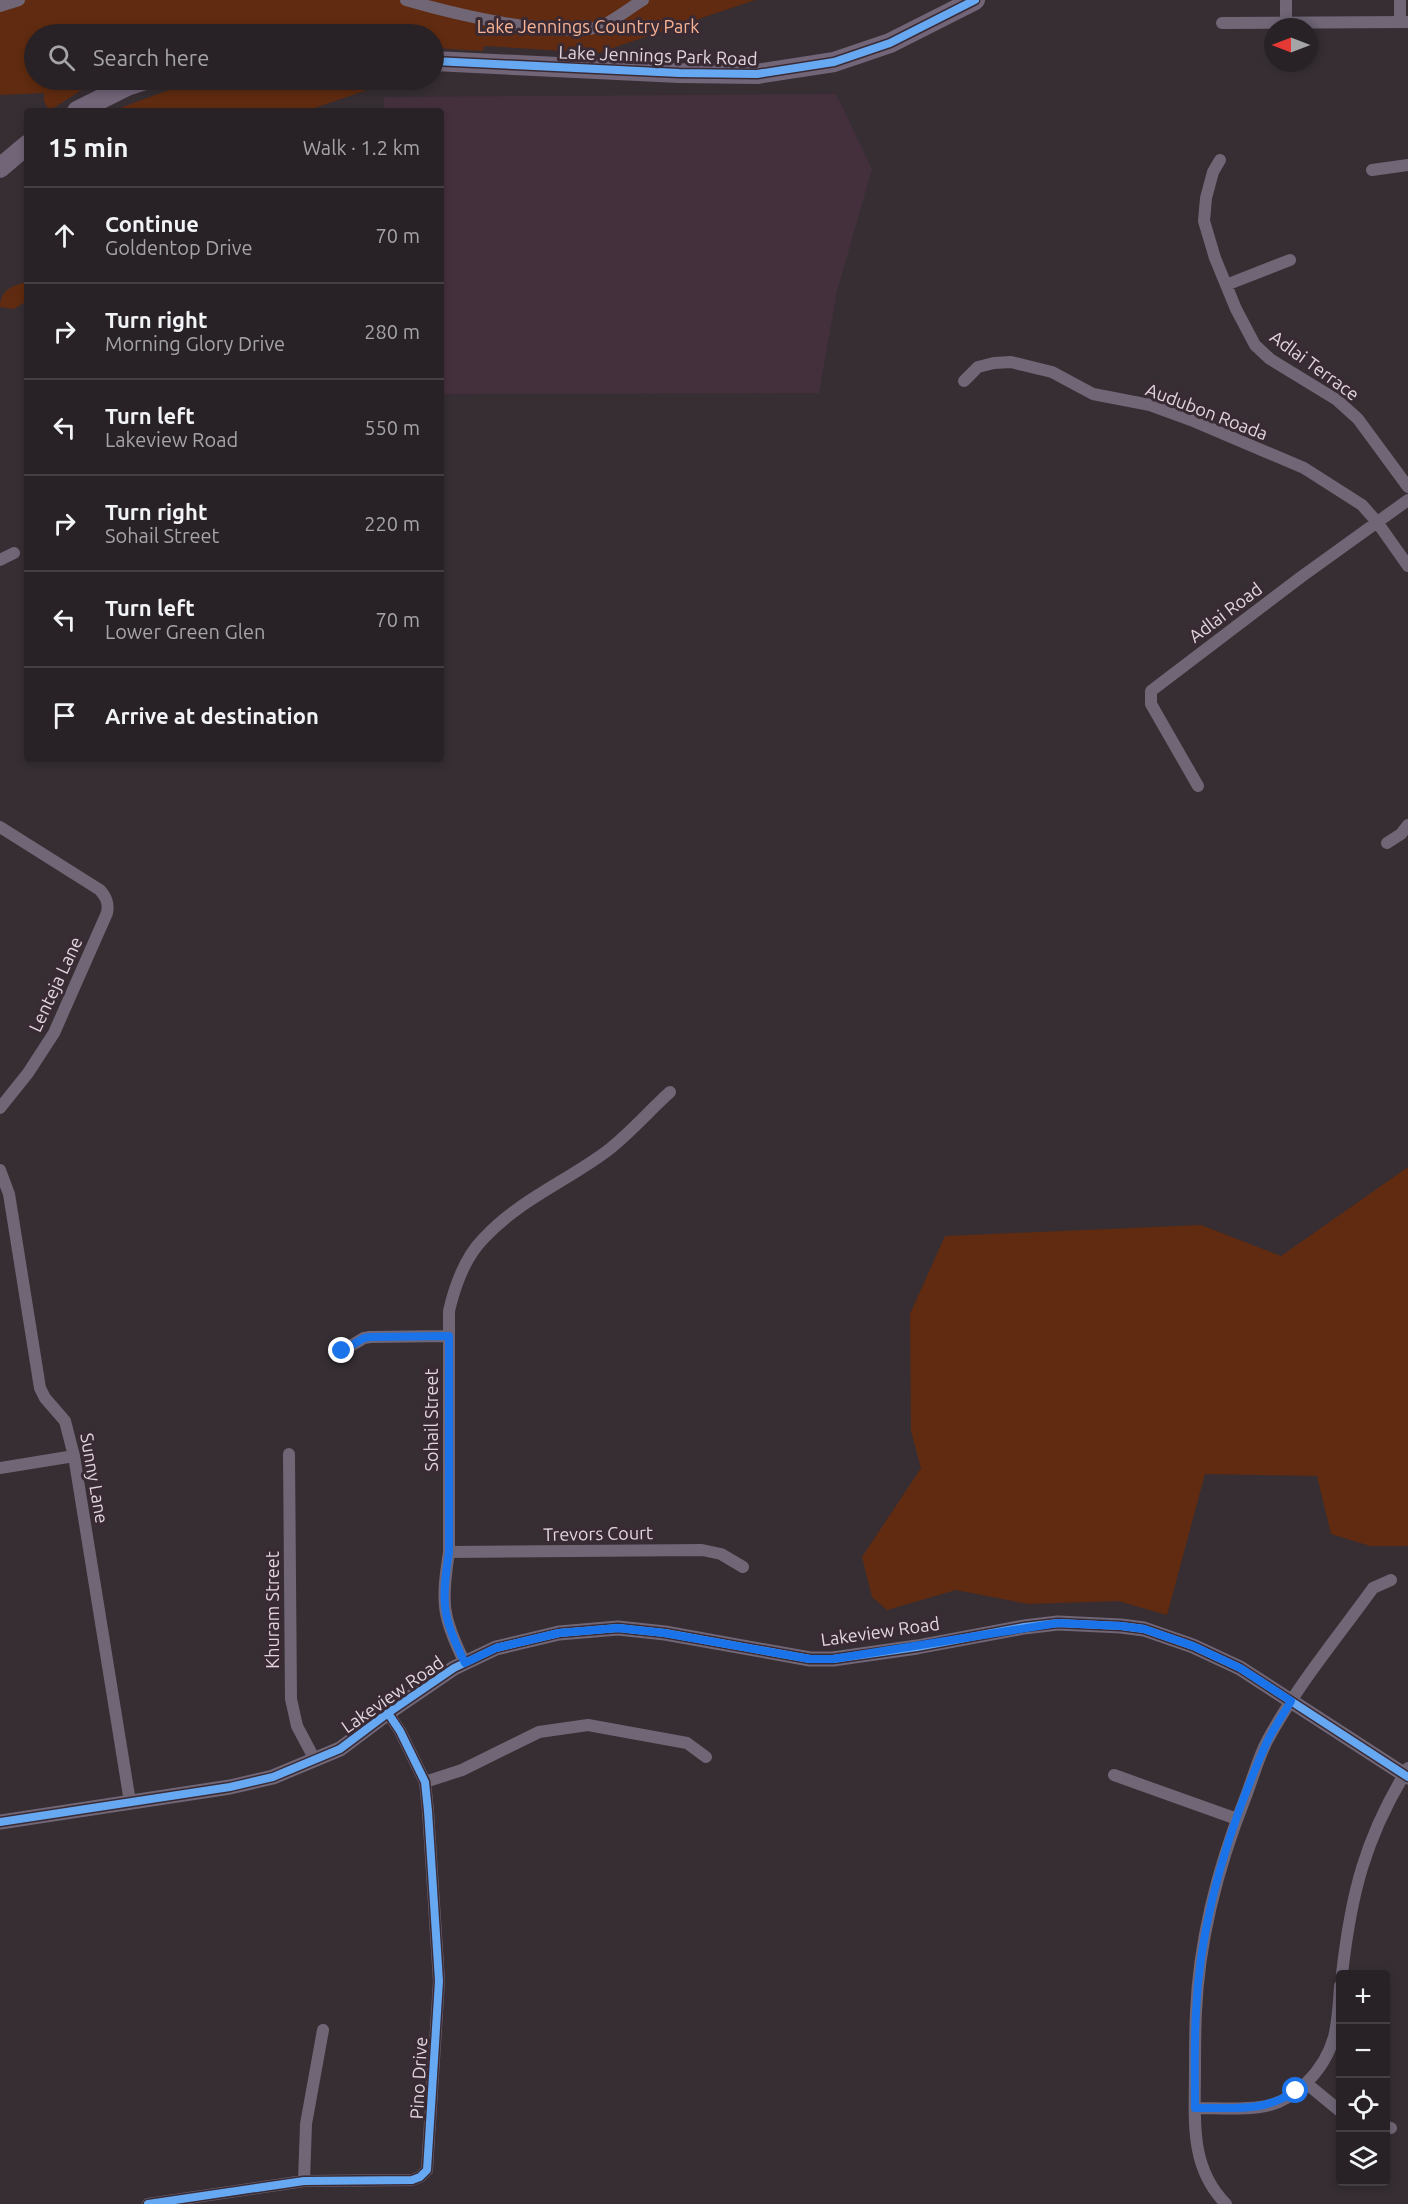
<!DOCTYPE html>
<html lang="en">
<head>
<meta charset="utf-8">
<style>
  body { margin:0; font-family:Ubuntu,sans-serif; background:#302a2e; color:#f1f3f6 }
  .controls { position:absolute; right:18px; bottom:18px; display:grid; overflow:hidden; border-radius:6px; box-shadow:0 3px 9px #0003 }
  .controls button { width:54px; height:54px; display:grid; place-items:center; padding:0; border:0; border-bottom:2px solid #443f43; background:#282226; color:#f1f3f6; font:30px sans-serif }
  .compass { position:absolute; left:1264px; top:18px; width:54px; height:54px; border-radius:50%; background:#282226; box-shadow:0 3px 9px #0003; rotate:270deg }
  .stop { position:absolute; width:18px; height:18px; margin:-14px; border:4px solid #1a73e8; border-radius:50%; background:#fff }
  .stop.end { background:#1a73e8; border-color:#fff; box-shadow:0 2px 6px #0008 }
  .list { margin:0; padding:0; list-style:none }
  h2 { display:flex; justify-content:space-between; align-items:center; height:78px; margin:0; padding:0 24px; font-size:26px }
  h2 small { font-size:20px; font-weight:400; color:#a5a4a7 }
  .list li { display:grid; grid-template-columns:39px 1fr auto; gap:18px; align-items:center; box-sizing:border-box; height:96px; padding:0 24px; border-top:2px solid #443f43 }
  .list b { display:block; font-size:22px; white-space:nowrap }
  .list p { margin:0; font-size:20px; white-space:nowrap; color:#a5a4a7 }
  .list em { font-size:20px; font-style:normal; color:#a5a4a7 }
  .icon { flex:none; width:33px; height:33px; fill:none; stroke:currentColor; stroke-width:2; stroke-linecap:round; stroke-linejoin:round }
  .map { position:relative; flex:none; width:1408px; height:2204px; overflow:hidden }
  .search { position:absolute; background:#282226; box-shadow:0 3px 9px #0003; left:24px; top:24px; width:420px; height:66px; display:flex; align-items:center; gap:15px; box-sizing:border-box; padding:0 21px; border-radius:33px; color:#a5a4a7; font-size:22px }
  .panel { position:absolute; background:#282226; box-shadow:0 3px 9px #0003; left:24px; top:108px; width:420px; height:654px; border-radius:6px }
  .map>svg:first-child { display:block }
  .built { fill:#44303d }
  .green { fill:#602b10 }
  .lines { fill:none; stroke-linecap:round; stroke-linejoin:round }
  .minor { stroke:#706676; stroke-width:12 }
  .tertiary { stroke:#706676; stroke-width:15 }
  .primary { stroke:#726578; stroke-width:20 }
  .cycleway-casing { stroke:#3a2a34; stroke-width:11 }
  .cycleway { stroke:#66a8f1; stroke-width:8 }
  .route { stroke:#1a73e8; stroke-width:8 }
  .labels { text-anchor:middle; dominant-baseline:central; stroke-width:6; stroke-linejoin:round; paint-order:stroke }
  .park-label { font-size:18px; fill:#f9b495; stroke:#3a2a34 }
  .street-label { font-size:18px; fill:#e1d6dd; stroke:#3a2a34 }
</style>
</head>
<body>
<div class="map">
<svg width="1408" height="2204" viewBox="0 0 1408 2204">
  <rect width="100%" height="100%" fill="#362e33"/>
  <path class="built" d="M836,94L872,169L837,291L819,393L441,394V111H384V97Z"/>
  <path class="green" d="M0,0H755L598,53L484,46L483,51L434,48V34H34V80H105L80,91L49,111L44,101V93L0,95Z
    M214,80H396L306,111H112L174,88Z
    M27,282V301L14,309L0,307C0,290 13,285 27,282Z
    M1408,1167V1546H1370L1331,1534L1317,1476L1205,1474L1167,1615L1118,1601L1028,1604L956,1590L887,1610L872,1597L862,1557L921,1468L911,1431L910,1314L945,1236L1201,1225L1281,1256Z"/>
  <g class="lines">
    <path class="minor" d="M406,0C447,12 566,42 604,25C617,18 630,8 643,0
      M1286,0V23
      M1400,0V22
      M0,6L19,0
      M1222,23L1408,22
      M1220,160L1213,172L1206,198L1204,221L1215,258L1236,309L1255,345L1270,359L1337,400L1358,419L1408,487
      M1372,170L1408,165
      M1226,285L1290,260
      M964,381L978,367L994,363L1011,362L1052,372L1093,394L1150,405L1191,420L1304,468L1362,505L1377,522L1408,566
      M0,560L14,553
      M1198,786L1151,704V691L1301,577L1408,500
      M0,827L100,890C106,897 109,903 107,913L54,1033L28,1073L0,1108
      M1387,843L1401,834L1408,825
      M0,1170L9,1194L40,1388L45,1398L65,1421L74,1456L130,1802
      M342,1351L364,1338L370,1337L449,1336
      M289,1454L291,1699L297,1726L315,1760
      M0,1468L74,1456
      M449,1552L702,1550L721,1554L743,1567
      M465,1663C442,1617 441,1603 449,1552V1311C455,1285 465,1257 484,1238C518,1201 567,1181 607,1151C629,1134 649,1111 670,1092
      M1114,1775L1237,1819
      M425,1782L462,1770L539,1732L588,1725L687,1743L706,1757
      M1342,1974C1351,1894 1365,1838 1408,1768
      M1306,2083L1340,2111
      M1195,2108C1216,2108 1239,2110 1260,2107C1295,2103 1325,2069 1334,2037C1338,2021 1339,2002 1340,1986
      M1386,2127L1391,2128
      M304,2181L306,2124L323,2030
      M148,2204L304,2181L412,2180L420,2177L427,2170L439,1981L428,1811L425,1782L400,1731L388,1713
      M1226,2204C1189,2167 1195,2119 1195,2071C1195,2052 1195,2032 1196,2012C1199,1939 1219,1864 1246,1796C1253,1778 1258,1758 1267,1741C1296,1687 1337,1638 1373,1588L1391,1580"/>
    <path class="tertiary" d="M0,1822L230,1787L273,1777L340,1749L388,1713L454,1668L496,1648L559,1633L618,1628L665,1633L810,1659H833L917,1647L1024,1627L1058,1623L1121,1626L1144,1629L1193,1646L1240,1668L1408,1777"/>
    <path class="primary" d="M434,61L679,73L757,74L834,62L890,43L975,0
      M77,111L127,86L145,80
      M0,168L27,145"/>
    <g class="cycleway-casing">
      <path id="cycleway" d="M434,61L679,73L757,74L834,62L890,43L975,0
        M0,1822L230,1787L273,1777L340,1749L388,1713L454,1668L496,1648L559,1633L618,1628L665,1633L810,1659H833L917,1647L1024,1627L1058,1623L1121,1626L1144,1629L1193,1646L1240,1668L1408,1777
        M148,2204L304,2181L412,2180L420,2177L427,2170L439,1981L428,1811L425,1782L400,1731L388,1713"/>
    </g>
    <use href="#cycleway" class="cycleway"/>
  </g>
  <g class="lines">
    <path class="route" d="M342,1351L364,1338L370,1337L449,1336V1552C441,1603 442,1617 465,1663L496,1648L559,1633L618,1628L664,1633L810,1659H833L1058,1623L1121,1626L1144,1629L1193,1646L1240,1668L1291,1701C1283,1715 1273,1729 1266,1744C1229,1827 1200,1921 1196,2012C1194,2044 1195,2076 1195,2108C1233,2107 1262,2113 1296,2091"/>
  </g>
  <g class="labels">
    <g class="park-label">
      <text x="588" y="26">Lake Jennings Country Park</text>
    </g>
    <g class="street-label">
      <text transform="translate(658 55) rotate(2)">Lake Jennings Park Road</text>
      <text transform="translate(1315 365) rotate(36)">Adlai Terrace</text>
      <text transform="translate(1207 411) rotate(21)">Audubon Roada</text>
      <text transform="translate(1225 612) rotate(-37)">Adlai Road</text>
      <text transform="translate(55 984) rotate(-65)">Lenteja Lane</text>
      <text transform="translate(431 1420) rotate(-90)">Sohail Street</text>
      <text transform="translate(95 1478) rotate(80)">Sunny Lane</text>
      <text transform="translate(598 1533) rotate(-1)">Trevors Court</text>
      <text transform="translate(272 1610) rotate(-90)">Khuram Street</text>
      <text transform="translate(880 1631) rotate(-8)">Lakeview Road</text>
      <text transform="translate(392 1694) rotate(-35)">Lakeview Road</text>
      <text transform="translate(418 2078) rotate(-87)">Pino Drive</text>
    </g>
  </g>
</svg>
<div class="controls">
<button>+</button>
<button>−</button>
<button><svg class="icon" aria-label="locate" viewBox="0 0 24 24"><circle cx="12" cy="12" r="6"/><path d="M12 2v4M12 18v4M2 12h4M18 12h4"/></svg></button>
<button><svg class="icon" aria-label="layers" viewBox="0 0 24 24"><path d="M12 4l9 5-9 5-9-5zM3 14l9 5 9-5"/></svg></button>
</div>
<svg class="compass" viewBox="-18 -18 36 36"><path d="M0-13l5 13h-10z" fill="#e53935"/><path d="M0 13l5-13h-10z" fill="#a5a4a7"/></svg>
<div class="stop" style="left:1296px;top:2091px"></div>
<div class="stop end" style="left:342px;top:1351px"></div>
<div class="search"><svg class="icon" aria-label="search" viewBox="0 0 24 24"><circle cx="10" cy="10" r="6"/><path d="M15 15l6 6"/></svg>Search here</div>
<section class="panel">
<h2>15 min<small>Walk · 1.2 km</small></h2>
<ul class="list">
<li><svg class="icon" aria-label="ahead" viewBox="0 0 24 24"><path d="M12 20V5M6 11l6-6 6 6"/></svg><div><b>Continue</b><p>Goldentop Drive</p></div><em>70 m</em></li>
<li><svg class="icon" aria-label="right" viewBox="0 0 24 24"><path d="M7 20v-9h11M14 6l5 5-5 5"/></svg><div><b>Turn right</b><p>Morning Glory Drive</p></div><em>280 m</em></li>
<li><svg class="icon" aria-label="left" viewBox="0 0 24 24"><path d="M17 20v-9H6M10 6l-5 5 5 5"/></svg><div><b>Turn left</b><p>Lakeview Road</p></div><em>550 m</em></li>
<li><svg class="icon" aria-label="right" viewBox="0 0 24 24"><path d="M7 20v-9h11M14 6l5 5-5 5"/></svg><div><b>Turn right</b><p>Sohail Street</p></div><em>220 m</em></li>
<li><svg class="icon" aria-label="left" viewBox="0 0 24 24"><path d="M17 20v-9H6M10 6l-5 5 5 5"/></svg><div><b>Turn left</b><p>Lower Green Glen</p></div><em>70 m</em></li>
<li><svg class="icon" aria-label="arrive" viewBox="0 0 24 24"><path d="M6 21V4h12l-3 4 3 4H6"/></svg><div><b>Arrive at destination</b></div></li>
</ul>
</section>
</div>
</body>
</html>
